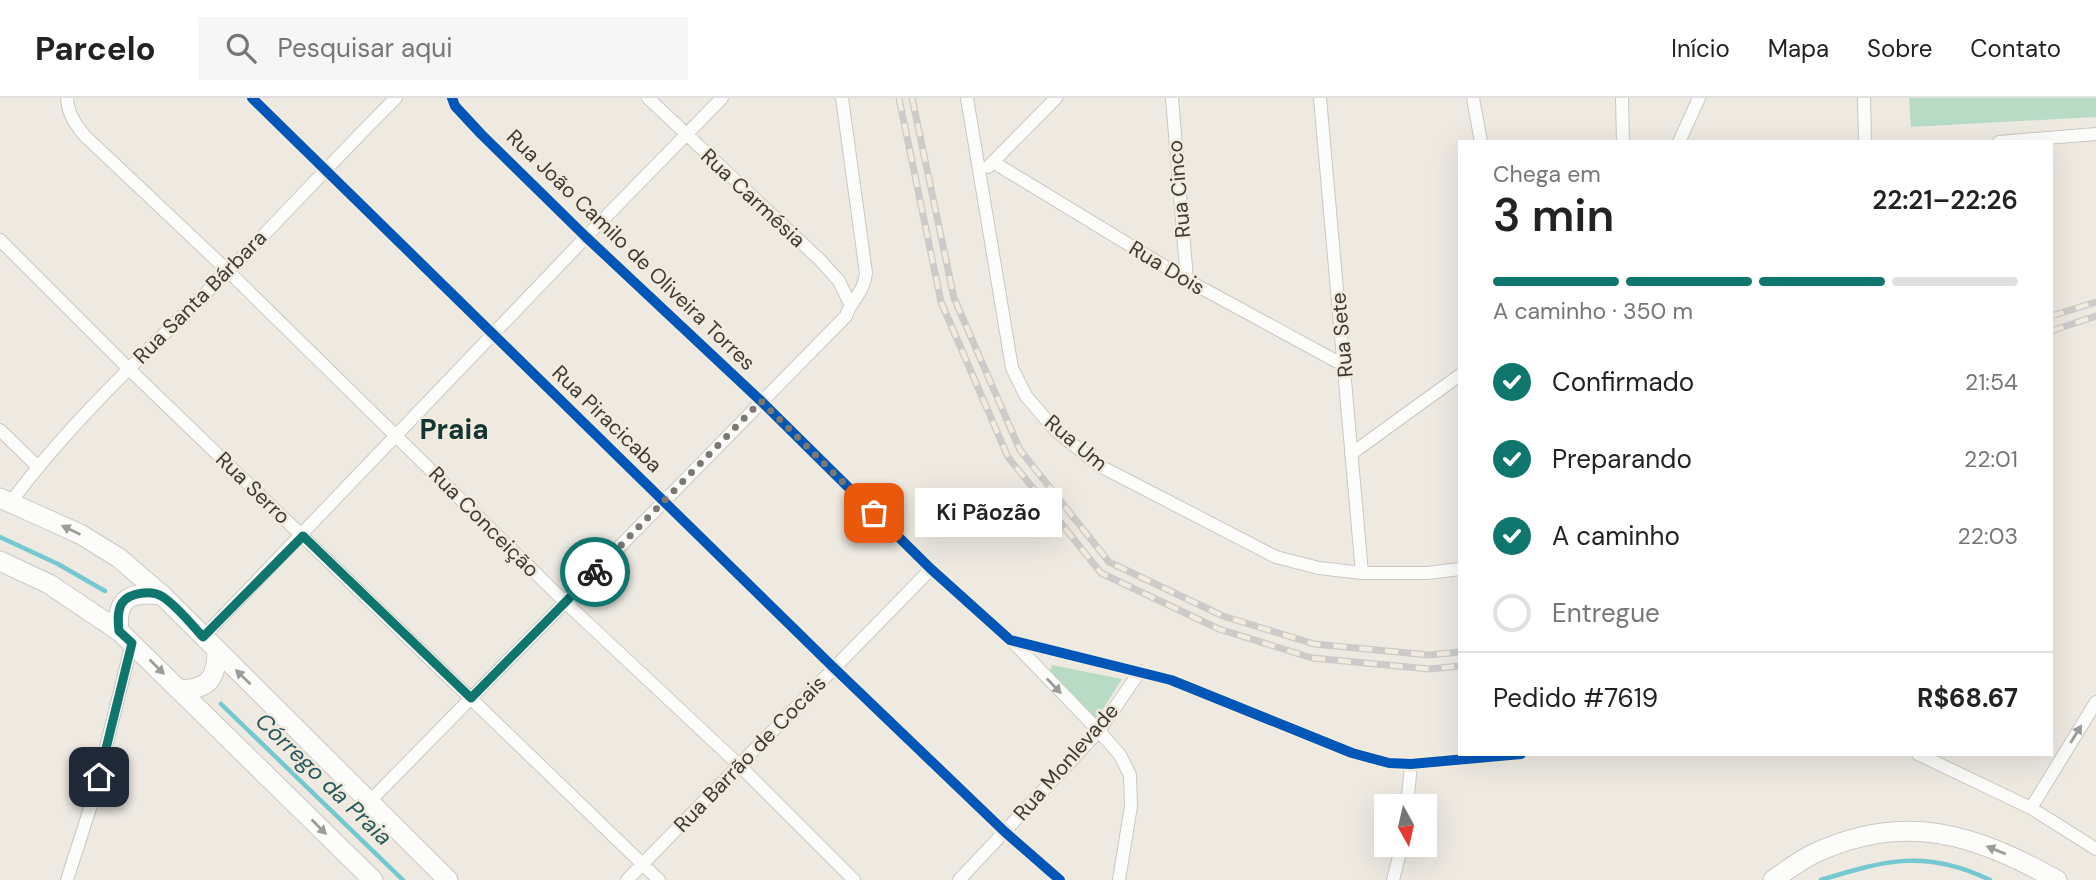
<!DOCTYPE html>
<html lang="pt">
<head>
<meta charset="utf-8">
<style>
  :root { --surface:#fff; --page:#f6f6f6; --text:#222; --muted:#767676; --line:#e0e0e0; --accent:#0f766e }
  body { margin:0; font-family:"DM Sans",sans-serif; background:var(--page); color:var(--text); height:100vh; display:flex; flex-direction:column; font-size:26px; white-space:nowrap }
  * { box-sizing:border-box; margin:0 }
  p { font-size:23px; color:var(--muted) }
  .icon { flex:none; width:38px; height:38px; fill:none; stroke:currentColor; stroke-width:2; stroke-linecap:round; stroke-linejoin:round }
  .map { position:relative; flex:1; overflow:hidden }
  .sheet { position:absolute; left:1458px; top:42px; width:595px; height:616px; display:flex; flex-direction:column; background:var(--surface); border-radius:0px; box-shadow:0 7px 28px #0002 }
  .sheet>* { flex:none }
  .needle { width:46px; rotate:172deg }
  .buttons { position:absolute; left:1374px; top:696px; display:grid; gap:14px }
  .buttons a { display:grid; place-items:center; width:63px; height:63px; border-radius:0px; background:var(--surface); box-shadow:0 7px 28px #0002; font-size:35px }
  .pin { position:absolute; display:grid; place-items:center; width:60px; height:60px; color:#fff; margin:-30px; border-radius:14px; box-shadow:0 4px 10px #0006 }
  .courier { position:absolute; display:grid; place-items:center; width:70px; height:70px; margin:-35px; border:5px solid #0f766e; border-radius:50%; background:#fff; color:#222; box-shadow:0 2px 9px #0007 }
  .bubble { position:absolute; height:49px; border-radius:0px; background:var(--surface); box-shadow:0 7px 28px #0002; font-size:23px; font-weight:600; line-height:49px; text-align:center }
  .headline em { font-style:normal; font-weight:600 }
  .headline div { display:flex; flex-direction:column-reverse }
  .headline { display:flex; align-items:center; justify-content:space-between; height:119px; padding:0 35px }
  h1 { font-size:46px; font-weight:600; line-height:52px }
  .bar { display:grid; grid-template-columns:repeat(4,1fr); gap:10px 7px; align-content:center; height:84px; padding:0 35px }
  .bar i { height:9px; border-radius:5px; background:var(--line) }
  .bar .selected { background:var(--accent) }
  .bar p { grid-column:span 4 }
  .line { display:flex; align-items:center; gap:18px; padding:0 35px; border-top:2px solid var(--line) }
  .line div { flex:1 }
  ol { padding:0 35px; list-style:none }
  li { display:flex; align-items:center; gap:21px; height:77px }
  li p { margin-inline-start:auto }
  li .icon { padding:7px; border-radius:50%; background:var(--accent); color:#fff; stroke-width:4 }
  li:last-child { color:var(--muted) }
  li i { width:38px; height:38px; border:4px solid var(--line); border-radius:50% }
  header { display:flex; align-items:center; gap:42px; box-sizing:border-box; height:98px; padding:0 35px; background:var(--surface); border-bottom:2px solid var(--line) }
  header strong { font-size:33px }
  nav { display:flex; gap:38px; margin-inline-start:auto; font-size:24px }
  .search { width:490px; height:63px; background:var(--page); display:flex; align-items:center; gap:18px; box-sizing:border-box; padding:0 24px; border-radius:0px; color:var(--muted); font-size:26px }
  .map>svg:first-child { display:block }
</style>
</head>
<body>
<header>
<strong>Parcelo</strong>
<div class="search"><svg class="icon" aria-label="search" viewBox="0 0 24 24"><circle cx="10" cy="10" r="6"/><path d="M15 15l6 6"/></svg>Pesquisar aqui</div>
<nav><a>Início</a><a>Mapa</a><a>Sobre</a><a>Contato</a></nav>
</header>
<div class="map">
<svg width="2096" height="782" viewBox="0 0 2096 782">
  <rect width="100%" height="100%" fill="#eeeae2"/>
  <path fill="#b8dbc6" d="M1909,0H2096V19L1911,29Z
    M1052,567L1122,581L1096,622L1050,573Z"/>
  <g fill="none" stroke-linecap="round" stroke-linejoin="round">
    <path stroke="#74c8d1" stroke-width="4.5" d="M0,439L58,466L105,493
      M221,606L403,782
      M1821,782C1885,762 1927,751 1990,782"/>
    <g stroke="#cbc8c2" stroke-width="14">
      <path id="street" d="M67,0C68,16 75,26 85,38L228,173L565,504L739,667L854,782
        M252,0L834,570L1005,734L1060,782
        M452,0L455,8L481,36L586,139L761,303L931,471L1010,542L1171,582L1352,655L1389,665L1411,666L1521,656
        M648,0L820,162L839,183L850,206
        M967,0L1012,270L1026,298L1055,332L1100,368L1276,459L1319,470L1362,475H1427L1460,471
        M1172,0L1187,182
        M1320,0L1362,475
        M1473,0L1481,44
        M1622,0L1623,44
        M1864,0L1865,44
        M1679,44L1699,0
        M1999,44L2096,36
        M993,64L1187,182L1345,268
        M988,69L1056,0
        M0,142L129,271L659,782
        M0,332L37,368
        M1351,356L1460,277
        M11,404C73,320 152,249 226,175C284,118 338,57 396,0
        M203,539L586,139L722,0
        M1011,542L1099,633L1120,657L1130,677L1131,708L1119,782
        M1918,656L2031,710L2096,751
        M370,703L846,218C852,200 864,195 866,175L842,0
        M1407,709L1411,666
        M2031,710L2096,604
        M67,782L93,701L132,545
        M627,782L931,471
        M959,782L1099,633L1140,573
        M1393,782L1402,747"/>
    </g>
    <g stroke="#cbc8c2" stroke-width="21">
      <path id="primary" d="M0,400L80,436L119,460L162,497L448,782
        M0,463L49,486L119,533L373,782
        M119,533C115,499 132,493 162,497
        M180,592C208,591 216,582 217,554
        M1773,782C1786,773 1799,763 1813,756C1905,713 1974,736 2057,782"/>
    </g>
    <use href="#street" stroke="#fcfcfb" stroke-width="12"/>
    <use href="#primary" stroke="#fcfcfb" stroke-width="19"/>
    <g stroke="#cccbc9" stroke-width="7">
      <path id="rail" d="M899,0L941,204L1008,359L1101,475L1219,531L1312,560L1429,571L1460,568
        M912,0L954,200L1020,352L1109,464L1223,518L1314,546L1429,557L1460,554
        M2051,218L2096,204
        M2051,233L2096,218"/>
    </g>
    <use href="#rail" stroke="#f2ebde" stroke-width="4.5" stroke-dasharray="13" stroke-linecap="butt"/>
    <g stroke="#f2ebde" stroke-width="15">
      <path id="cycleway" d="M252,0L834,570L1005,734L1060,782
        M452,0L455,8L481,36L586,139L761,303L931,471L1010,542L1171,582L1352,655L1389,665L1411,666L1521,656"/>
    </g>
    <use href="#cycleway" stroke="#0057b8" stroke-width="10"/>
  </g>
  <defs><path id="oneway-solid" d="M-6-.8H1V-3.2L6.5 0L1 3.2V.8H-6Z" transform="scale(1.75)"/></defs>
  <g fill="#9c9c98">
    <use href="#oneway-solid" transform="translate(71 432) rotate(-154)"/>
    <use href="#oneway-solid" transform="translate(157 569) rotate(45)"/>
    <use href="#oneway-solid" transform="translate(243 579) rotate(-136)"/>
    <use href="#oneway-solid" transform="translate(1054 588) rotate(46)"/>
    <use href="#oneway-solid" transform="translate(2076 636) rotate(-58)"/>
    <use href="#oneway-solid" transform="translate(319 729) rotate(45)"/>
    <use href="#oneway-solid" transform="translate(1996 752) rotate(-158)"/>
  </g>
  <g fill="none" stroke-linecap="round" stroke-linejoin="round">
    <path stroke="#7b7872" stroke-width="7" stroke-dasharray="0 12.6" d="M595,474L761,303L874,415"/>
    <path stroke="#0f766e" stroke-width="9" d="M99,679L132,545L119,533C118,524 117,513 122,505C130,494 152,492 163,499C178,509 191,526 203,539L303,438L471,600L595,474"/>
  </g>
  <g text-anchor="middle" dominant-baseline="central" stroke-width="5" stroke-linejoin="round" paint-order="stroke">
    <g font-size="21" fill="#3d3b35" stroke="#f2ebde">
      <text transform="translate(1179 91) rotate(-95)">Rua Cinco</text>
      <text transform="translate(753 100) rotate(43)">Rua Carmésia</text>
      <text transform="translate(631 152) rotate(44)">Rua João Camilo de Oliveira Torres</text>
      <text transform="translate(1167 170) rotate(31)">Rua Dois</text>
      <text transform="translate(200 199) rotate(-45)">Rua Santa Bárbara</text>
      <text transform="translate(1342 237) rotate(-95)">Rua Sete</text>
      <text transform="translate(607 321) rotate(44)">Rua Piracicaba</text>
      <text transform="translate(1076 345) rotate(40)">Rua Um</text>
      <text transform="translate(253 390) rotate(44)">Rua Serro</text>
      <text transform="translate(484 424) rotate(45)">Rua Conceição</text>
      <text transform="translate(750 656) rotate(-46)">Rua Barrão de Cocais</text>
      <text transform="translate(1066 664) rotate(-49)">Rua Monlevade</text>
    </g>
    <g font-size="23" font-style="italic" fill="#275961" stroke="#f2ebde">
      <text transform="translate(324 681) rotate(44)">Córrego da Praia</text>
    </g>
    <g font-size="28" font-weight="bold" fill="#143632" stroke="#f2ebde">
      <text x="454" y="331">Praia</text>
    </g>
  </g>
</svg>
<div class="buttons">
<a><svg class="needle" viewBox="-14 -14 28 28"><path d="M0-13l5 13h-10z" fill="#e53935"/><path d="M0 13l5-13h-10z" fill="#767676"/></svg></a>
</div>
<div class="pin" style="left:874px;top:415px;background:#ea580c"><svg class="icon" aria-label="bag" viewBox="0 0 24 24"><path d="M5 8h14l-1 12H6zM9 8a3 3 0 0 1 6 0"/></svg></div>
<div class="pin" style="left:99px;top:679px;background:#1f2937"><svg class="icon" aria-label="home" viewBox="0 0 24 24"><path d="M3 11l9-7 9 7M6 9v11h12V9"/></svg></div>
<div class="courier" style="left:595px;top:474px"><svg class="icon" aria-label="bike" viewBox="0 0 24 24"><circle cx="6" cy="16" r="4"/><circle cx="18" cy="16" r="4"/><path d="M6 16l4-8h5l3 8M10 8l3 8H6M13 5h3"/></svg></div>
<div class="bubble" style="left:915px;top:390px;width:147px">Ki Pãozão</div>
<section class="sheet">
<div class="headline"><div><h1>3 min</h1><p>Chega em</p></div><em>22:21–22:26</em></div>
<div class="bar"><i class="selected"></i><i class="selected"></i><i class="selected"></i><i></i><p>A caminho · 350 m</p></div>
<ol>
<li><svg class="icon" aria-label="check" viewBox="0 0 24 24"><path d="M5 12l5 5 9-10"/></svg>Confirmado<p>21:54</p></li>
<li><svg class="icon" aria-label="check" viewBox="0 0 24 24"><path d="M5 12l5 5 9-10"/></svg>Preparando<p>22:01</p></li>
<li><svg class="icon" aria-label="check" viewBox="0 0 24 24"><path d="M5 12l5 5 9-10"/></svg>A caminho<p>22:03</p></li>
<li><i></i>Entregue</li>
</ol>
<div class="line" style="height:91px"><div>Pedido #7619</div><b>R$68.67</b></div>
</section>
</div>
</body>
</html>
